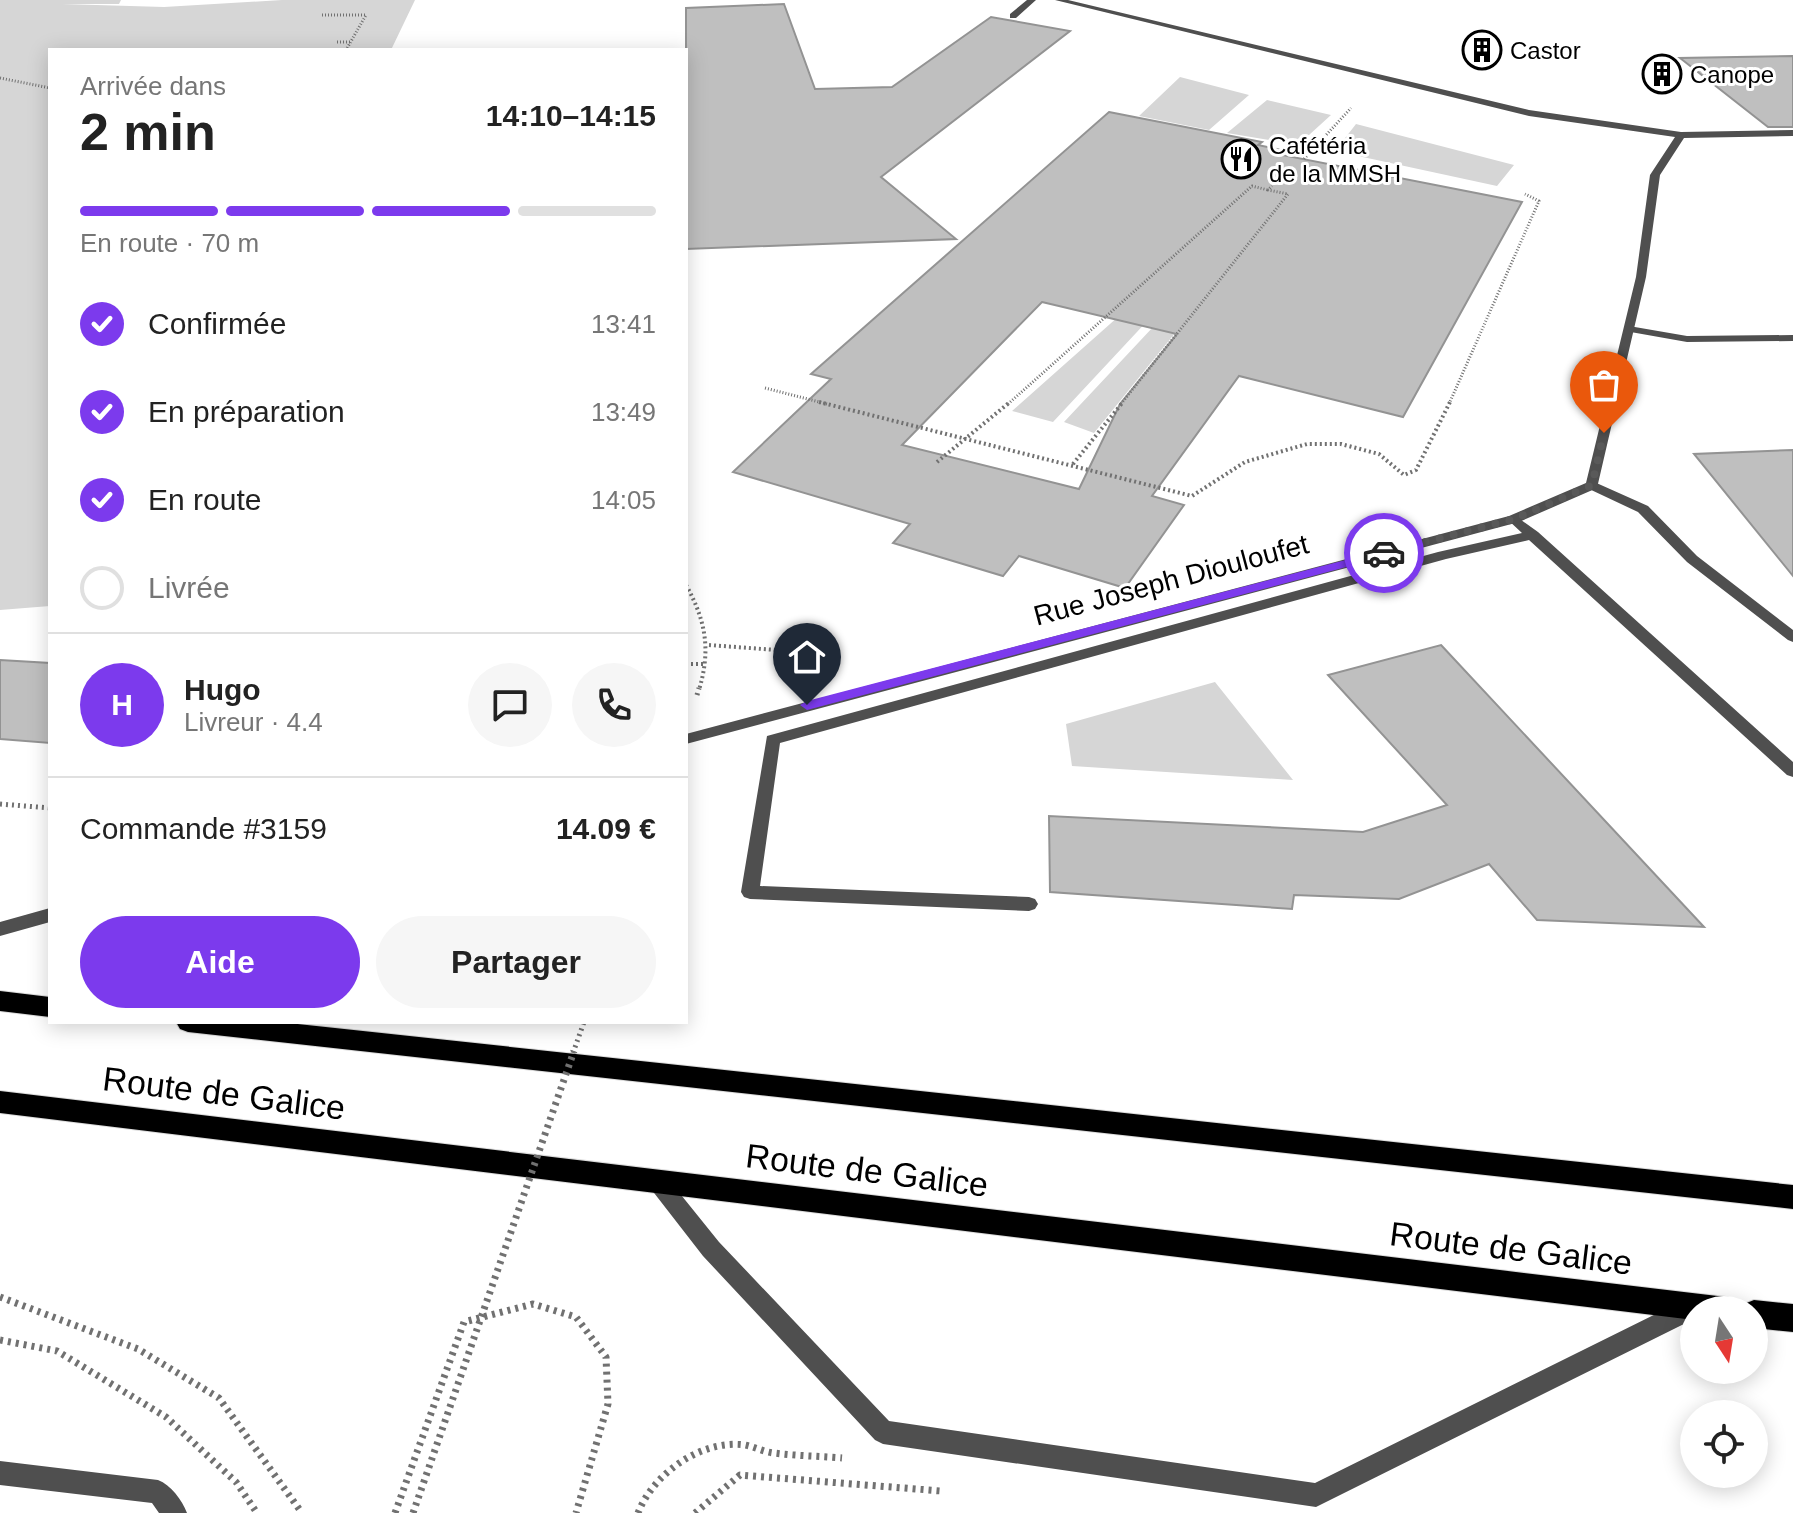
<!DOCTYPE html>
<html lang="fr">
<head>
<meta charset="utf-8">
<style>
  :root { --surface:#fff; --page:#f6f6f6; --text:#222; --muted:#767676; --line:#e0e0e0; --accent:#7c3aed }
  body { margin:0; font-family:Arial,sans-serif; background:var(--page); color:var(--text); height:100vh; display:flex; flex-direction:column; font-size:30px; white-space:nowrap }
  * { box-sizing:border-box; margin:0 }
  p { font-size:26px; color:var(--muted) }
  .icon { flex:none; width:44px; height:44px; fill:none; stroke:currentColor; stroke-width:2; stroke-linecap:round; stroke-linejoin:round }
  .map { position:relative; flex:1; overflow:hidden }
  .side { position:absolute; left:48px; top:48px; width:640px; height:976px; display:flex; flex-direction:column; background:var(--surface); border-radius:0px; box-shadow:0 4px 20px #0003 }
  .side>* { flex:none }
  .needle { width:52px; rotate:168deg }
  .buttons { position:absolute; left:1680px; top:1296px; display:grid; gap:16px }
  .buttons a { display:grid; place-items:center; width:88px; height:88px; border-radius:50%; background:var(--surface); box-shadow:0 4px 20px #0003; font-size:40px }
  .pin { position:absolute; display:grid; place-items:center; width:68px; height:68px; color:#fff; margin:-82px -34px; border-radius:50% 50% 50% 0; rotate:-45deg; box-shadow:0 0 8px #0007 }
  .pin .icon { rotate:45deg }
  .courier { position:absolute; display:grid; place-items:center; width:80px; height:80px; margin:-40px; border:6px solid #7c3aed; border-radius:50%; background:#fff; color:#222; box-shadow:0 2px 10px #0007 }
  .overview em { font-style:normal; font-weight:700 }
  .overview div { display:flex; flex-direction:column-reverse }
  .overview { display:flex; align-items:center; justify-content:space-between; height:136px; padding:0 32px }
  h1 { font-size:52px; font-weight:700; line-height:60px }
  .bar { display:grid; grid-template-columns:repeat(4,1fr); gap:12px 8px; align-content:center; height:96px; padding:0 32px }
  .bar i { height:10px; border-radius:6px; background:var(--line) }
  .bar .selected { background:var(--accent) }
  .bar p { grid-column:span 4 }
  .line { display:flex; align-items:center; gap:20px; padding:0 32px; border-top:2px solid var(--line) }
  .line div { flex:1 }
  .round { display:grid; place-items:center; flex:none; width:84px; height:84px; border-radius:42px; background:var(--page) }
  ol { padding:0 32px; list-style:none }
  li { display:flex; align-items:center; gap:24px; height:88px }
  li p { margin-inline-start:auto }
  li .icon { padding:8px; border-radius:50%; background:var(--accent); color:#fff; stroke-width:4 }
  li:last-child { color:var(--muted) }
  li i { width:44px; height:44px; border:4px solid var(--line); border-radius:50% }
  .cta { display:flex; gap:16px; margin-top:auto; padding:16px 32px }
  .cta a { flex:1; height:92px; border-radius:48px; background:var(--accent); color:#fff; font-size:32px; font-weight:700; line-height:92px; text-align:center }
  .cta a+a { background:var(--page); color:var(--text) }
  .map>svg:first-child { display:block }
</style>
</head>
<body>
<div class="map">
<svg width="1793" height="1513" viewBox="0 0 1793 1513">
  <rect width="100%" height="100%" fill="#fff"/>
  <path fill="#d6d6d6" d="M0,0H121L119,4H62L164,7L282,0H415L391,50H50V606L0,610Z
    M1180,77L1249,95L1209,130L1139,116Z
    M1267,100L1331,115L1298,145L1227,133Z
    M1356,124L1514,165L1497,186L1335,151Z
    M1253,197L1261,199L1053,422L1012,411Z
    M1273,199L1282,201L1094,433L1064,422Z
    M1215,682L1293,780L1072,766L1066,724Z"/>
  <path fill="#bfbfbf" stroke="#939393" stroke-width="2" fill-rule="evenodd" d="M784,4L815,89L892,87L991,17L1070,31L881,177L956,239L686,249V8Z
    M1793,56V127H1768L1680,58Z
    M1109,112L1262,142L1258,145L1286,151L1282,155L1522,202L1403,417L1239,376L1152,496L1184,505L1125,588L1019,556L1003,576L893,543L910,524L733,472L831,379L811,374ZM1042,302L1177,334L1120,404L1079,489L902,445Z
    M1793,450V576L1694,454Z
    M1441,645L1704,927L1537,920L1489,864L1399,899L1294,895L1292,909L1050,892L1049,816L1363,832L1447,805L1328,675Z
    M0,660L50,663V743L0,739Z"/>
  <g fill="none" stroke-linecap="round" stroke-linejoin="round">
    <g stroke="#dbdbdb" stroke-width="2">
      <path id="primary" d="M0,991L50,997V1017L0,1011Z
        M176,1022H279L1793,1185V1209L188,1032L180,1029Z
        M0,1091L1726,1297L1736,1300L1740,1310H1694V1320L0,1113Z
        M1754,1300L1793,1304V1332L1754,1328V1310H1742L1744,1304Z"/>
    </g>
    <path stroke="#717171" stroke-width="3" stroke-dasharray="1 2" stroke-linecap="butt" d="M322,15H366L346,50
      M337,42H350
      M0,78L50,88
      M1304,159L1351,108
      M765,388L827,404
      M1008,404L1252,186L1268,190
      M1121,404L1288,194L1268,190L1272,186
      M1449,404L1539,201L1525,194"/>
    <path stroke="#717171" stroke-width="4" stroke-dasharray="2 3" stroke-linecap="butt" d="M819,402L1192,496L1245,462L1307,444H1341L1379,454L1404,475L1416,470L1450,402
      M937,462L1010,402
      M1073,464L1123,402
      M686,585C706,621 711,650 699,690
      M709,645L776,650L812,665
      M686,664H705"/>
    <path stroke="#717171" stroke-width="5" stroke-dasharray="2 4" stroke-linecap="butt" d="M697,695L699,688
      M0,804L50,808"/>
    <path stroke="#717171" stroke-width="7" stroke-dasharray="3 5" stroke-linecap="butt" d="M0,1297L138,1349L219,1398L302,1513
      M0,1340L57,1351L166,1417L236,1482L257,1513
      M395,1513L464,1322L533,1304L576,1317L606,1357L608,1404L576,1513
      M638,1513C653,1474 701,1439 745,1445C755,1447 764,1452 774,1453C797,1456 819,1456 842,1458
      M695,1513L740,1475L941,1491"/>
    <path fill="#4f4f4f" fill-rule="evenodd" d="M1027,0H1036L1016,18H1010V14Z
      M1629,326L1687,336L1793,335V341L1687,342L1625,331V327Z
      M1592,481L1648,506L1697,556L1793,630V642L1788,640L1687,562L1638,512L1587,488V482Z
      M1514,515L1538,532L1793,762V777L1787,775L1529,540L1446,559L780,743L760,886L1029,897L1035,899L1038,904L1035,909L1029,911L750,899L744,897L741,892L767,736L1438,552L1522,533L1507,519Z
      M658,1173L665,1175L719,1242L889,1421L1315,1483L1684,1300L1692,1297L1700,1300L1703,1308L1694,1310V1319L1316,1507L883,1444L875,1440L703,1256L651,1189L648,1182L651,1175Z"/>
    <path fill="#4f4f4f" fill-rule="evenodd" d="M1055,0H1068L1529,110L1681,132L1793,130V136L1684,138L1660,175L1646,277L1597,488L1519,522L686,744V734L1509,516L1586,483L1636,277L1650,175L1675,137L1529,116Z
      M50,908V922L0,936V922Z
      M0,1461L158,1480C171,1485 182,1500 187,1513H159L152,1503L0,1485Z"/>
    <use href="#primary" fill="#000" fill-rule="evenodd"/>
    <path stroke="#717171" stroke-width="5" stroke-dasharray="2 4" stroke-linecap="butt" d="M573,1053L584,1022"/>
    <path stroke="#717171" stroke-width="7" stroke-dasharray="3 5" stroke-linecap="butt" d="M413,1513L574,1051"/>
  </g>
  <path fill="#7c3aed" d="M1384,550L1390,553L1388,556L807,710L800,705L807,701Z"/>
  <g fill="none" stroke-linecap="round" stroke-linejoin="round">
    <path stroke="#595959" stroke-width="8" stroke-dasharray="0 14.4" d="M1384,553L1514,519L1592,485L1604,433"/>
  </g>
  <defs>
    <g id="building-ring" transform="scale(2)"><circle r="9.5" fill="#fff" stroke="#000" stroke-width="1.5"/><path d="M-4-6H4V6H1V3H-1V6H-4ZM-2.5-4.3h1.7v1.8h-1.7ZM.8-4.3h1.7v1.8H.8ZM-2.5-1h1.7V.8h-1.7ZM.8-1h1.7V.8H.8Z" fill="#000"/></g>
    <g id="restaurant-ring" transform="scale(2)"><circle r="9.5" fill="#fff" stroke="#000" stroke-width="1.5"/><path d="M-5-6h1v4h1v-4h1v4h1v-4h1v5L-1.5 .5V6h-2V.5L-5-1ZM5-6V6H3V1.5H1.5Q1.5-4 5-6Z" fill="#000"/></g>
  </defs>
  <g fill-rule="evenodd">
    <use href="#building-ring" x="1482" y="50"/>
    <use href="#building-ring" x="1662" y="74"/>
    <use href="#restaurant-ring" x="1241" y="159"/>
  </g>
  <g text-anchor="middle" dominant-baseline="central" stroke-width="6" stroke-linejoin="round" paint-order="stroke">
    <g font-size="24" fill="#000" stroke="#fff" text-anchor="start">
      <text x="1510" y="50">Castor</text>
      <text x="1690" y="74">Canope</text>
      <text x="1269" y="145">Cafétéria<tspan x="1269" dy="28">de la MMSH</tspan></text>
    </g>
    <g font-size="28" fill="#000" stroke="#fff">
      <text transform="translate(1171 580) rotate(-15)">Rue Joseph Diouloufet</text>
    </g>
    <g font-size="34" fill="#000" stroke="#fff">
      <text transform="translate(224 1093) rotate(7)">Route de Galice</text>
      <text transform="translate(867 1170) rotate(7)">Route de Galice</text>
      <text transform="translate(1511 1248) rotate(7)">Route de Galice</text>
    </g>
  </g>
</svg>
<div class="buttons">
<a><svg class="needle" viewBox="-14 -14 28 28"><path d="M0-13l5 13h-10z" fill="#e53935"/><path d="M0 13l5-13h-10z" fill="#767676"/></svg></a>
<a><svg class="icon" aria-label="locate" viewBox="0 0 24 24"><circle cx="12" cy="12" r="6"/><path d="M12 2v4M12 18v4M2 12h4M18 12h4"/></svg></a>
</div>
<div class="pin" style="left:1604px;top:433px;background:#ea580c"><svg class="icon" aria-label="bag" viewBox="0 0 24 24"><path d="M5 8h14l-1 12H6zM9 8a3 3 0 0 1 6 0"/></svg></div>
<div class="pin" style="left:807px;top:705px;background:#1f2937"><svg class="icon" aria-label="home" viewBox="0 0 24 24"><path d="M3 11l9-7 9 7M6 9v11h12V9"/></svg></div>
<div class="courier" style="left:1384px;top:553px"><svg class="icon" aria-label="car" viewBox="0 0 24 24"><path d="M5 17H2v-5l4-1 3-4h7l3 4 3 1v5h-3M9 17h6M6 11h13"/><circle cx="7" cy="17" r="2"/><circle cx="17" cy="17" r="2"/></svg></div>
<section class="side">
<div class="overview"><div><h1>2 min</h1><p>Arrivée dans</p></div><em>14:10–14:15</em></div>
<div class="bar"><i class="selected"></i><i class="selected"></i><i class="selected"></i><i></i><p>En route · 70 m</p></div>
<ol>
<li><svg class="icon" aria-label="check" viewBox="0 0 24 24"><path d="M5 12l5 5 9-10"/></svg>Confirmée<p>13:41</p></li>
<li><svg class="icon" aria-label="check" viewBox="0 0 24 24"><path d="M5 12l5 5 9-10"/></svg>En préparation<p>13:49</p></li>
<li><svg class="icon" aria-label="check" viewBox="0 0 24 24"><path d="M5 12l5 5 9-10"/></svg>En route<p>14:05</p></li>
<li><i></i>Livrée</li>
</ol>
<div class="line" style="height:144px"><b class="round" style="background:var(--accent);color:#fff">H</b><div><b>Hugo</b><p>Livreur · 4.4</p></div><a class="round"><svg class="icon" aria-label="chat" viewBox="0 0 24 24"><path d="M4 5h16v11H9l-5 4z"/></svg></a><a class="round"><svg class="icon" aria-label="phone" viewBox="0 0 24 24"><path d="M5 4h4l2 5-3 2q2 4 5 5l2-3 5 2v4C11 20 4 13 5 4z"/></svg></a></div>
<div class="line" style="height:104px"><div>Commande #3159</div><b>14.09 €</b></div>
<div class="cta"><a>Aide</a><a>Partager</a></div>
</section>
</div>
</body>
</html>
